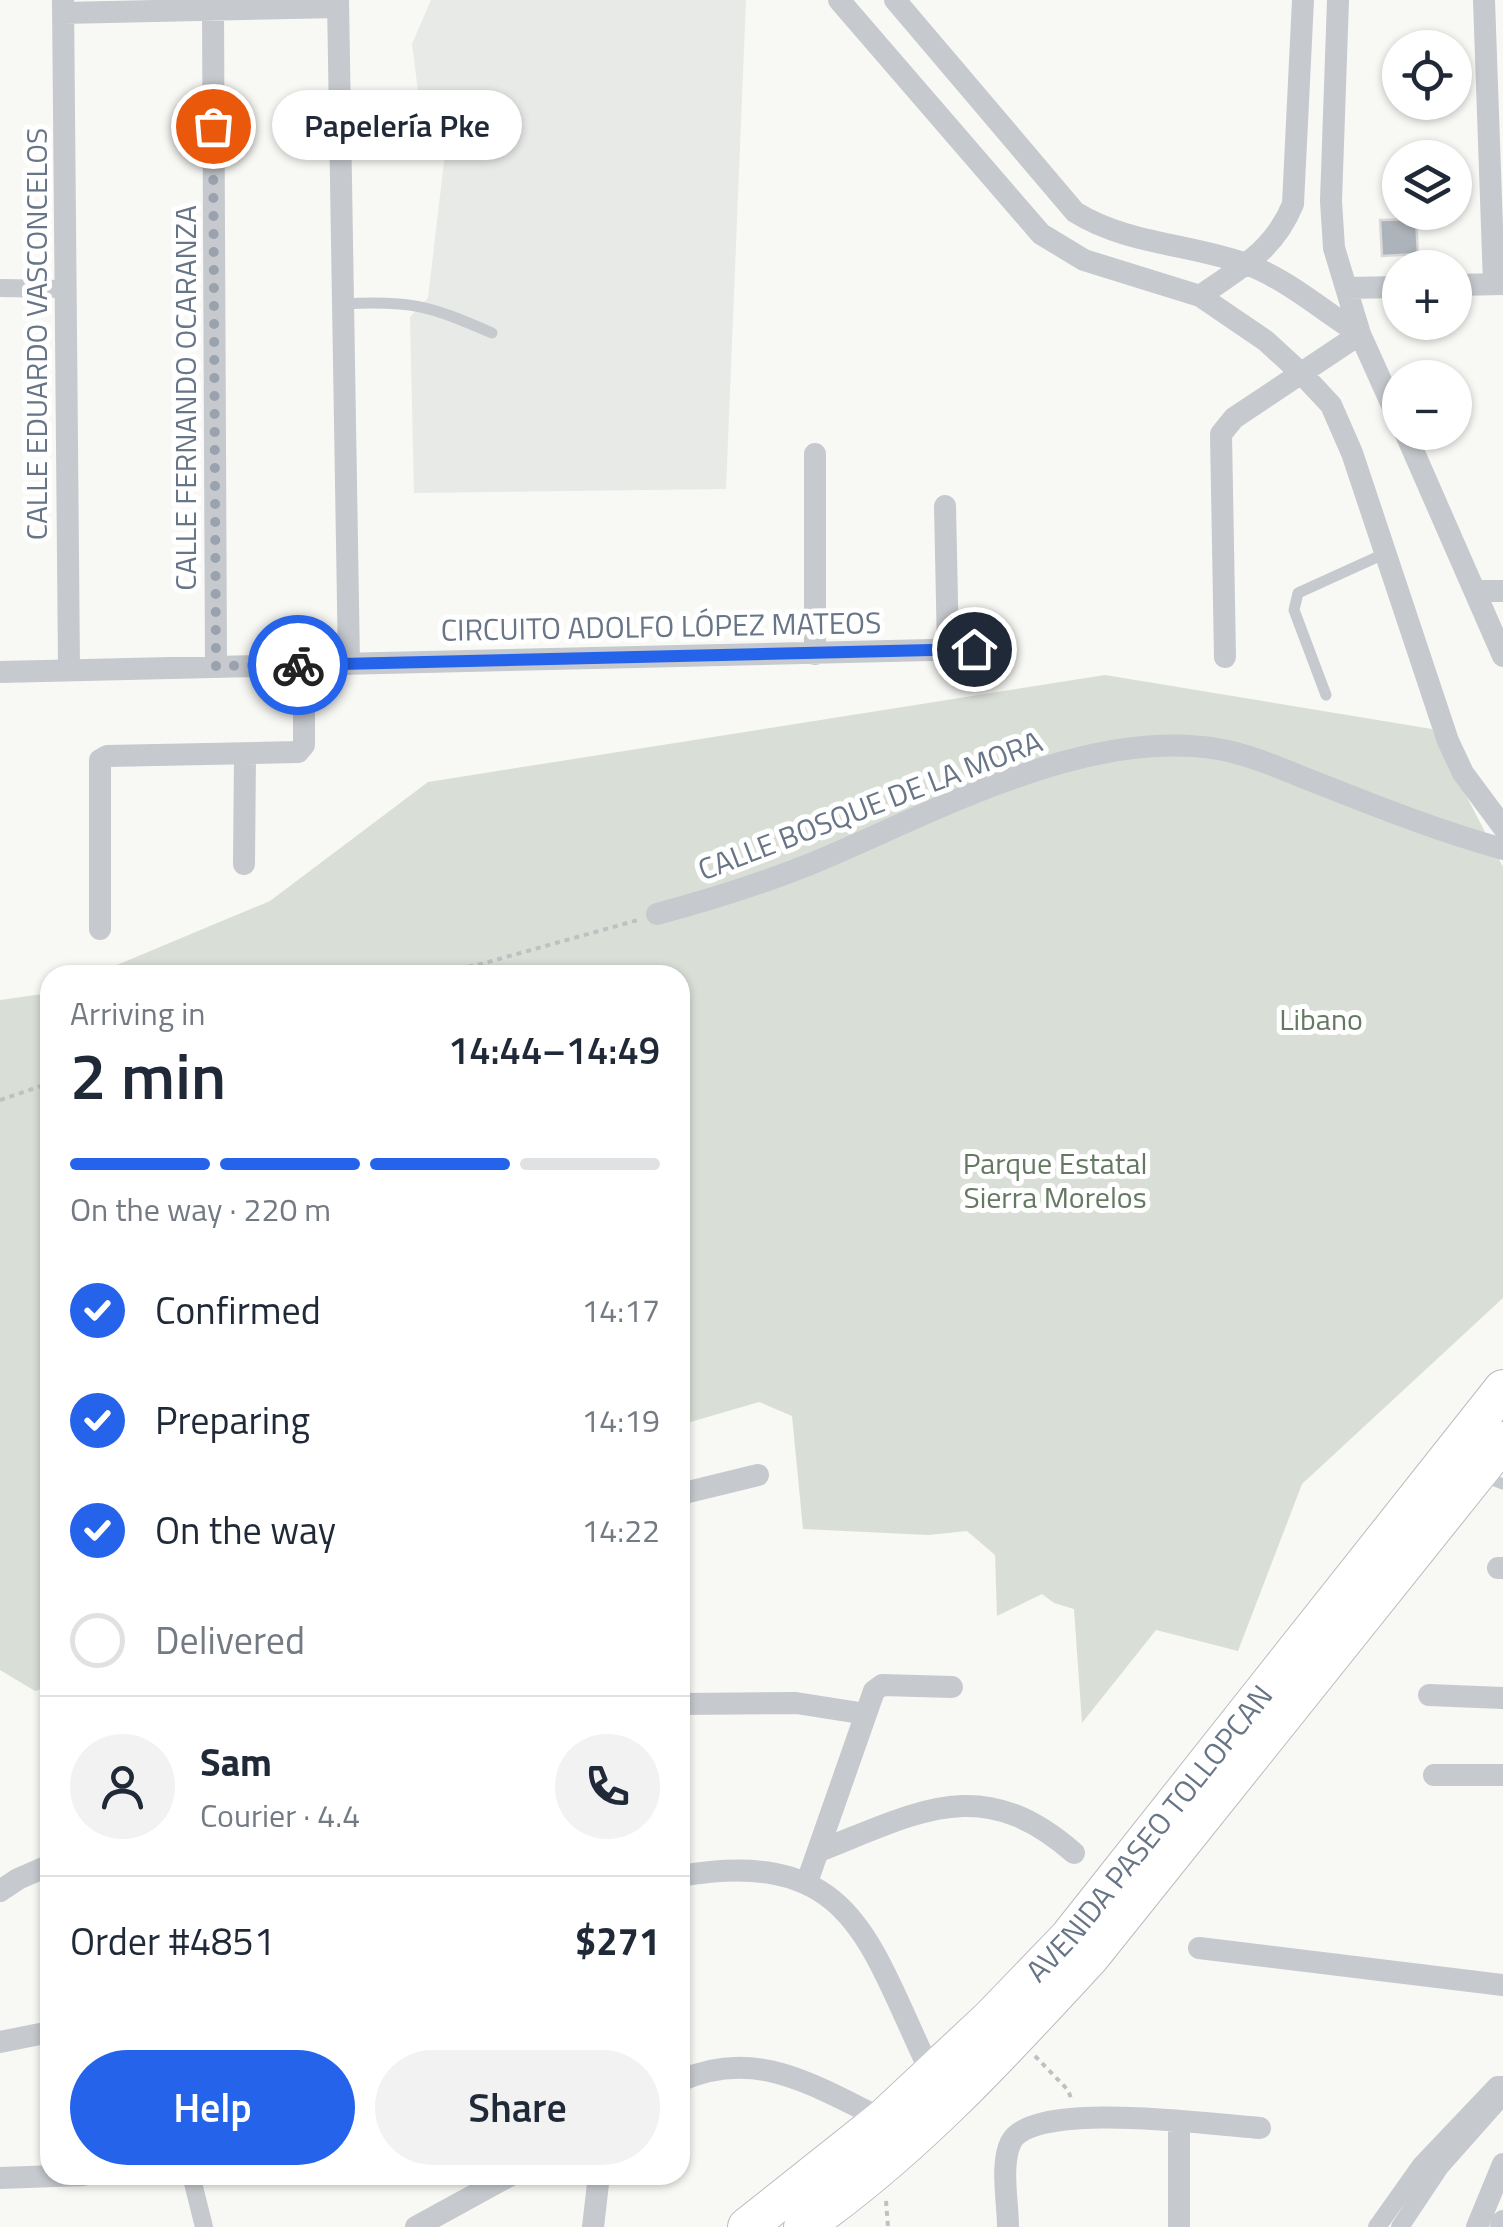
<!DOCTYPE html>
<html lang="en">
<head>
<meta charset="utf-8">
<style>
  :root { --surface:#fff; --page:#f2f2f3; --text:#1f2937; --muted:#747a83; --line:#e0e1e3; --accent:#2563eb }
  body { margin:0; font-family:"Titillium Web",sans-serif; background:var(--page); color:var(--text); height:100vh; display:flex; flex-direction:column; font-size:38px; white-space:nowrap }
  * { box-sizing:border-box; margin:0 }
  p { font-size:32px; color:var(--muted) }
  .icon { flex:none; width:55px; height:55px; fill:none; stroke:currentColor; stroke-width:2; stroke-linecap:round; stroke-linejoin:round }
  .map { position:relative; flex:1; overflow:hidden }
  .side { position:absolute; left:40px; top:965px; width:650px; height:1220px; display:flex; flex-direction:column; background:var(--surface); border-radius:30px; box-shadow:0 2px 8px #0004 }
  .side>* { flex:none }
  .fabs { position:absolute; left:1382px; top:30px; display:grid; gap:20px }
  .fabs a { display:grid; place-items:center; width:90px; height:90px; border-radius:50%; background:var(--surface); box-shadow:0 2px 8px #0004; font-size:50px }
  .pin { position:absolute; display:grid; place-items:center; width:85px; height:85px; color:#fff; margin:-42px; border:5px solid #fff; border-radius:50%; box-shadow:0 2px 10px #0007 }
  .courier { position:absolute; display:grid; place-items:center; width:100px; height:100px; margin:-50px; border:8px solid #2563eb; border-radius:50%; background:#fff; color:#222; box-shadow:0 2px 12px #0007 }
  .bubble { position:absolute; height:70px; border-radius:35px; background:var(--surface); box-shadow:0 2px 8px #0004; font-size:32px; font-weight:600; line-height:70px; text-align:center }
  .summary em { font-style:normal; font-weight:600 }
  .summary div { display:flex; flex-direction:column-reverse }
  .summary { display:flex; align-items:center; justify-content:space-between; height:170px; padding:0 30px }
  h1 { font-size:65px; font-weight:600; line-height:75px }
  .bar { display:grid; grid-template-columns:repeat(4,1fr); gap:15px 10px; align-content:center; height:120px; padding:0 30px }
  .bar i { height:12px; border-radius:8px; background:var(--line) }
  .bar .active { background:var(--accent) }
  .bar p { grid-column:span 4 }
  .line { display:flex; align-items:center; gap:25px; padding:0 30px; border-top:2px solid var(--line) }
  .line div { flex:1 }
  .round { display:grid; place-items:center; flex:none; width:105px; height:105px; border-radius:52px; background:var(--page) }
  ol { padding:0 30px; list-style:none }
  li { display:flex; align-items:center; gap:30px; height:110px }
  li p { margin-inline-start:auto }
  li .icon { padding:10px; border-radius:50%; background:var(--accent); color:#fff; stroke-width:4 }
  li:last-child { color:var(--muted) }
  li i { width:55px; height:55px; border:5px solid var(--line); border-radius:50% }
  .cta { display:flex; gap:20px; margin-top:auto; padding:20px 30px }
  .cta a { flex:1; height:115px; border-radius:60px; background:var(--accent); color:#fff; font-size:40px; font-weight:600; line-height:115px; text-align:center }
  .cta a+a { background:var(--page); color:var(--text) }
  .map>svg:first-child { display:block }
</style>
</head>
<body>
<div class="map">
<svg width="1503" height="2227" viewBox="0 0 1503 2227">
  <rect width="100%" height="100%" fill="#f8f8f5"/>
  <path fill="#e8eae8" d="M431,0H746L726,489L414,493L410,317L428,298L447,136L423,130L412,44Z"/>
  <path fill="#d9dfd6" d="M1105,675L1432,729L1503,867V1298L1302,1484L1238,1651L1156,1630L1082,1723L1074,1609L1054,1603L1042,1594L997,1616L995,1555L967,1531L928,1535L803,1529L792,1416L759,1402L680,1425V975H93L270,901L428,782Z
    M50,993V1686L35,1691L0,1670V1000Z"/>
  <path fill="#acb3ba" stroke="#d9dad8" stroke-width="2.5" d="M1416,219L1418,254L1382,256L1380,220Z"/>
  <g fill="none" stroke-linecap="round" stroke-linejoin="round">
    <g stroke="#b9bbbf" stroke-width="40">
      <g id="trunk">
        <path id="s1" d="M747,2227L883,2119L991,2018L1069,1937L1503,1389"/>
        <path d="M803,2227C912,2151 1001,2054 1091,1956L1503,1441"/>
      </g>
    </g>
    <path stroke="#bec0c2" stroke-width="4" stroke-dasharray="5 5" stroke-linecap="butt" d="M429,975L481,964L638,920
      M0,1100L50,1083
      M1035,2056L1068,2090L1071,2098
      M886,2201L888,2227"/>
    <path stroke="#c6c9cd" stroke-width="11" d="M343,304C411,300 430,306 492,333
      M1326,695L1294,610L1298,593L1386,553
      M1482,1476L1503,1484"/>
    <path stroke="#c6c9cd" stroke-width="18" d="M0,288L66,289
      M191,2175L204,2227
      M1377,2227L1421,2165L1497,2085H1503
      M1400,2227L1440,2167L1503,2096"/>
    <path stroke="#c6c9cd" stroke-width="22" d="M63,0L69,668
      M338,0L349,664
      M839,0L1041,234L1084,260L1200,296L1266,341L1303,375L1331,405L1352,453L1448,741L1463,773L1503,827
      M895,0L1075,212C1126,244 1190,244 1246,264C1287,279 1323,311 1360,334
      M1338,0L1331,201L1334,248L1360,334L1400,423
      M1484,0L1494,284
      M213,10L216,666
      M63,13L338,7
      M1455,285L1503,284
      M1347,288L1400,287
      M1200,296C1240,268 1274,251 1293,204L1303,0
      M1405,432L1503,656
      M815,454V654
      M945,506L948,649
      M1477,591H1503
      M1225,657L1221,434L1234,418L1360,334
      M0,672L974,649
      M244,864L245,754
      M657,914C709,900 758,885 808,865C930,815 1082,727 1218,749C1254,755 1290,773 1325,786C1383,809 1442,832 1503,849
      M100,929V760L107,756L298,752L304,745V665
      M680,1494L758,1475
      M1498,1568H1503
      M1429,1695L1503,1698
      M680,1704L796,1703L866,1714
      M1434,1775H1503
      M819,1851C919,1812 982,1772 1074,1853
      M680,1876C855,1846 868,1943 932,2075
      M807,1882L874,1691L882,1685L952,1687
      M0,1891L18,1879L50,1865
      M1199,1948L1503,1985
      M0,2042L50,2032
      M680,2081C756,2046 815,2087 883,2119
      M0,2178L83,2175
      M416,2227L511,2175
      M593,2227L599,2175
      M1008,2227C1008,2202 1000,2164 1011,2142C1033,2099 1214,2125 1260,2128
      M1179,2227V2123
      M1477,2227L1503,2164
      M1501,2227L1503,2221"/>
    <use href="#trunk" stroke="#fff" stroke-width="38"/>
  </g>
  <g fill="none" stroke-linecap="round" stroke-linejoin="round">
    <path stroke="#9aa3ad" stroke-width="10" stroke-dasharray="0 18" d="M213,126L216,666L298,665"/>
    <path stroke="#2563eb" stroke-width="12" d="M298,665L974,649"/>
  </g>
  <g text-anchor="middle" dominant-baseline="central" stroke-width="10" stroke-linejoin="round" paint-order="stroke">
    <g font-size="30" fill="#687586" stroke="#fff">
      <text transform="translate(36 334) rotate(-90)">CALLE EDUARDO VASCONCELOS</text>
      <text transform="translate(185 398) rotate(-90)">CALLE FERNANDO OCARANZA</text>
      <text transform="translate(661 626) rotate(-1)">CIRCUITO ADOLFO LÓPEZ MATEOS</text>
      <text transform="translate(870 805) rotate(-21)">CALLE BOSQUE DE LA MORA</text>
      <text stroke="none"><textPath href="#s1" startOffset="565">AVENIDA PASEO TOLLOPCAN</textPath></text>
    </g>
    <g font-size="30" fill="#657862" stroke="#fff">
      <text x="1321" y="1019">Libano</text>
      <text x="1055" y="1163">Parque Estatal<tspan x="1055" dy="34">Sierra Morelos</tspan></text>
    </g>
  </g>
</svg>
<div class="fabs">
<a><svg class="icon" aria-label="locate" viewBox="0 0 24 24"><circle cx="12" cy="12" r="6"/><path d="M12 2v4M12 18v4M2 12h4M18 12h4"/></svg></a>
<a><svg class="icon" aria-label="layers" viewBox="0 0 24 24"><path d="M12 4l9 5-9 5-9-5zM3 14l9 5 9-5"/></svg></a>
<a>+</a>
<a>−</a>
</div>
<div class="pin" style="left:213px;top:126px;background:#ea580c"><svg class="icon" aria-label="bag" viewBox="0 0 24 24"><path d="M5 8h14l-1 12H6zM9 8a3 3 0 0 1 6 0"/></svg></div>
<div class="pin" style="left:974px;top:649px;background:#1f2937"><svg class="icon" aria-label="home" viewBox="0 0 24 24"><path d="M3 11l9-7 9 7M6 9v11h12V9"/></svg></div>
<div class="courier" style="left:298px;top:665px"><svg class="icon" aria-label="bike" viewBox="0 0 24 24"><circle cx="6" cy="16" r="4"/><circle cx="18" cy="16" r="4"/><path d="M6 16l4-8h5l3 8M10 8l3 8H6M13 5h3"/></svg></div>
<div class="bubble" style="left:272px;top:90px;width:250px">Papelería Pke</div>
<section class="side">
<div class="summary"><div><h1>2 min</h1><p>Arriving in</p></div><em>14:44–14:49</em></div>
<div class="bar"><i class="active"></i><i class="active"></i><i class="active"></i><i></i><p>On the way · 220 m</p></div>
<ol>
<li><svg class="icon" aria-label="check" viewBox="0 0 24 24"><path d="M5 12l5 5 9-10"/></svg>Confirmed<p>14:17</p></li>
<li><svg class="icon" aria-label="check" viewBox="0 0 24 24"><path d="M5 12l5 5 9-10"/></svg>Preparing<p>14:19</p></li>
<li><svg class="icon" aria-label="check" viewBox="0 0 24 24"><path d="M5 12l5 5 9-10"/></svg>On the way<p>14:22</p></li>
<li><i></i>Delivered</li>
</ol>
<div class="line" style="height:180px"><a class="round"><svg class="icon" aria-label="person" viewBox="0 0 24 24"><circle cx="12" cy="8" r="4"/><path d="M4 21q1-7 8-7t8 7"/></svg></a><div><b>Sam</b><p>Courier · 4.4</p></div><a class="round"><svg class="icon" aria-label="phone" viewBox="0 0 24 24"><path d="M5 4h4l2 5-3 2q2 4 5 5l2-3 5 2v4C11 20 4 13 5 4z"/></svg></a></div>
<div class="line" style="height:130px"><div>Order #4851</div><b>$271</b></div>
<div class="cta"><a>Help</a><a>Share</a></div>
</section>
</div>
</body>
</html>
